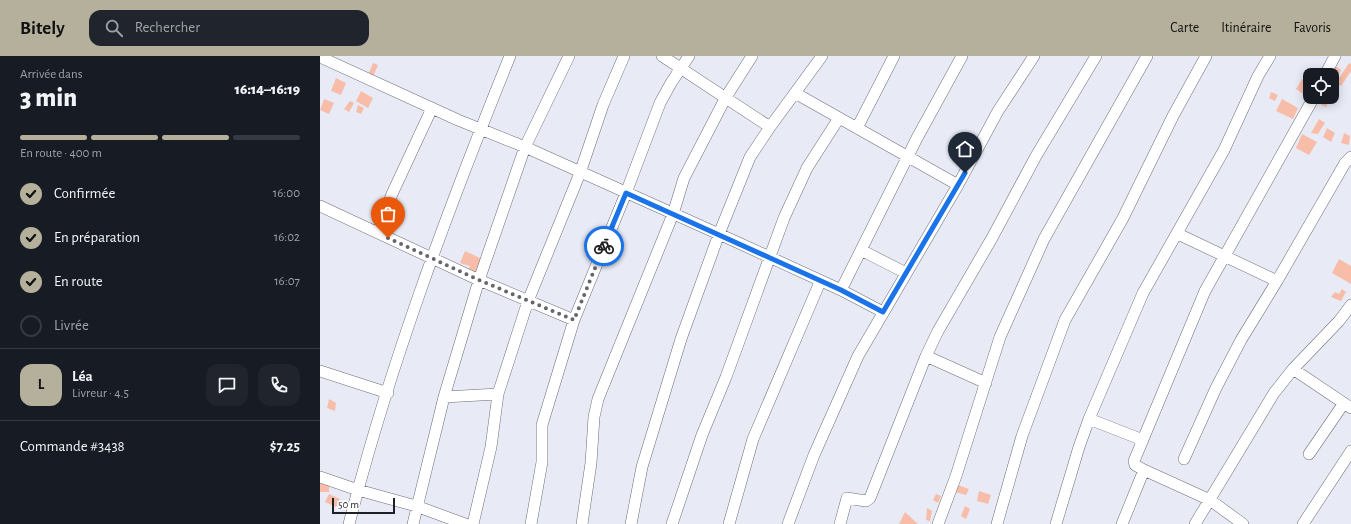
<!DOCTYPE html>
<html lang="fr">
<head>
<meta charset="utf-8">
<style>
  :root { --surface:#171b24; --page:#20242c; --text:#f1f3f6; --muted:#9ea1a6; --line:#363941; --accent:#b5b09b }
  body { margin:0; font-family:"Alegreya Sans",sans-serif; background:var(--page); color:var(--text); height:100vh; display:flex; flex-direction:column; font-size:15px; white-space:nowrap }
  * { box-sizing:border-box; margin:0 }
  p { font-size:13px; color:var(--muted) }
  .icon { flex:none; width:22px; height:22px; fill:none; stroke:currentColor; stroke-width:2; stroke-linecap:round; stroke-linejoin:round }
  .map { position:relative; flex:1; overflow:hidden }
  .drawer { display:flex; flex-direction:column; background:var(--surface); width:320px }
  .drawer>* { flex:none }
  .tools { position:absolute; left:983px; top:12px; display:grid; gap:8px }
  .tools a { display:grid; place-items:center; width:36px; height:36px; border-radius:8px; background:var(--surface); box-shadow:0 2px 10px #0003; font-size:20px }
  .scale { position:absolute; left:12px; bottom:10px; width:63px; box-sizing:border-box; padding-left:4px; border:2px solid #1f2023; border-top:0; font-size:11px; line-height:14px; white-space:nowrap; color:#1f2023; -webkit-text-stroke:3px #fff; paint-order:stroke }
  .pin { position:absolute; display:grid; place-items:center; width:34px; height:34px; color:#fff; margin:-41px -17px; border-radius:50% 50% 50% 0; rotate:-45deg; box-shadow:0 0 4px #0007 }
  .pin .icon { rotate:45deg }
  .courier { position:absolute; display:grid; place-items:center; width:40px; height:40px; margin:-20px; border:3px solid #1a73e8; border-radius:50%; background:#fff; color:#222; box-shadow:0 1px 5px #0007 }
  .overview em { font-style:normal; font-weight:800 }
  .overview div { display:flex; flex-direction:column-reverse }
  .overview { display:flex; align-items:center; justify-content:space-between; height:68px; padding:0 20px }
  h1 { font-size:26px; font-weight:800; line-height:30px }
  .bar { display:grid; grid-template-columns:repeat(4,1fr); gap:6px 4px; align-content:center; height:48px; padding:0 20px }
  .bar i { height:5px; border-radius:3px; background:var(--line) }
  .bar .selected { background:var(--accent) }
  .bar p { grid-column:span 4 }
  .line { display:flex; align-items:center; gap:10px; padding:0 20px; border-top:1px solid var(--line) }
  .line div { flex:1 }
  .round { display:grid; place-items:center; flex:none; width:42px; height:42px; border-radius:12px; background:var(--page) }
  ol { padding:0 20px; list-style:none }
  li { display:flex; align-items:center; gap:12px; height:44px }
  li p { margin-inline-start:auto }
  li .icon { padding:4px; border-radius:50%; background:var(--accent); color:#111; stroke-width:4 }
  li:last-child { color:var(--muted) }
  li i { width:22px; height:22px; border:2px solid var(--line); border-radius:50% }
  header { display:flex; align-items:center; gap:24px; box-sizing:border-box; height:56px; padding:0 20px; background:var(--accent); color:#111 }
  header strong { font-size:19px }
  nav { display:flex; gap:22px; margin-inline-start:auto; font-size:14px }
  .search { width:280px; height:36px; background:var(--page); display:flex; align-items:center; gap:10px; box-sizing:border-box; padding:0 14px; border-radius:12px; color:var(--muted); font-size:15px }
  main { display:flex; flex:1; min-height:0 }
  .map>svg:first-child { display:block }
</style>
</head>
<body>
<header>
<strong>Bitely</strong>
<div class="search"><svg class="icon" aria-label="search" viewBox="0 0 24 24"><circle cx="10" cy="10" r="6"/><path d="M15 15l6 6"/></svg>Rechercher</div>
<nav><a>Carte</a><a>Itinéraire</a><a>Favoris</a></nav>
</header>
<main>
<section class="drawer">
<div class="overview"><div><h1>3 min</h1><p>Arrivée dans</p></div><em>16:14–16:19</em></div>
<div class="bar"><i class="selected"></i><i class="selected"></i><i class="selected"></i><i></i><p>En route · 400 m</p></div>
<ol>
<li><svg class="icon" aria-label="check" viewBox="0 0 24 24"><path d="M5 12l5 5 9-10"/></svg>Confirmée<p>16:00</p></li>
<li><svg class="icon" aria-label="check" viewBox="0 0 24 24"><path d="M5 12l5 5 9-10"/></svg>En préparation<p>16:02</p></li>
<li><svg class="icon" aria-label="check" viewBox="0 0 24 24"><path d="M5 12l5 5 9-10"/></svg>En route<p>16:07</p></li>
<li><i></i>Livrée</li>
</ol>
<div class="line" style="height:72px"><b class="round" style="background:var(--accent);color:#111">L</b><div><b>Léa</b><p>Livreur · 4.5</p></div><a class="round"><svg class="icon" aria-label="chat" viewBox="0 0 24 24"><path d="M4 5h16v11H9l-5 4z"/></svg></a><a class="round"><svg class="icon" aria-label="phone" viewBox="0 0 24 24"><path d="M5 4h4l2 5-3 2q2 4 5 5l2-3 5 2v4C11 20 4 13 5 4z"/></svg></a></div>
<div class="line" style="height:52px"><div>Commande #3438</div><b>$7.25</b></div>
</section>
<div class="map">
<svg width="1031" height="468" viewBox="0 0 1031 468">
  <rect width="100%" height="100%" fill="#e8ebf6"/>
  <path fill="#f8bda9" d="M53,7L58,9L53,21L48,19Z
    M1029,7L1031,8V15L1021,30L1016,27Z
    M1015,10L1021,14L1015,24L1011,19Z
    M16,22L26,27L21,39L11,35Z
    M982,23L990,28L983,38L976,33Z
    M41,35L53,42L48,52L36,45Z
    M951,36L958,39L955,45L949,42Z
    M1004,41H1011L1006,51L1000,48Z
    M4,43L14,47L9,58L0,54Z
    M962,43L978,52L973,63L956,55Z
    M30,45L34,47L29,56L24,53Z
    M38,49L44,52L41,58L36,56Z
    M999,63L1005,67L998,78L991,77Z
    M1007,72L1015,77L1011,86L1003,81Z
    M1024,77L1030,80L1029,89L1021,87Z
    M982,78L997,86L989,99L976,92Z
    M145,195L162,203L158,217L148,214L150,210L140,207Z
    M1019,203L1031,210V228L1012,217Z
    M1022,233L1026,236L1021,245L1011,241L1015,236L1019,238Z
    M9,343L16,347L15,355L7,352Z
    M0,426L9,428V436H0Z
    M638,429L649,433L646,439L635,436Z
    M659,435L671,439L668,448L657,445Z
    M9,438L20,443L16,451L5,446Z
    M616,438L621,440L618,447L613,444Z
    M645,450L650,453L646,463L641,460Z
    M607,452L612,455L610,465L606,464Z
    M585,456L598,468H579Z"/>
  <g fill="none" stroke-linecap="round" stroke-linejoin="round">
    <g stroke="#6b6e76" stroke-width="12">
      <path id="minor" d="M342,0L450,71
        M0,1L138,64L205,91L421,188L521,234L563,256
        M1005,19L1015,0
        M475,37L638,129
        M537,72L574,0
        M0,150L159,224L254,264
        M58,177L72,138L112,52
        M858,178L957,225
        M541,194L586,217
        M521,234L597,82L642,0
        M606,300L666,327
        M973,313L1031,352
        M0,315L68,337
        M124,341L178,338
        M769,363L823,384
        M989,398L1024,347
        M864,403L896,332L921,284L957,225L1025,107L1031,101
        M0,421L38,434L96,450L145,468
        M29,468C70,308 128,153 190,0
        M93,468L124,341L159,224L205,91L249,0
        M153,468L171,391L178,338L208,245L260,117L283,49L304,0
        M211,468L222,406V369L254,264L306,137L340,47L351,27L369,0
        M262,468L271,407L274,361L278,343L353,158L364,122L406,41L432,0
        M311,468L322,411L361,283L399,178L430,101L450,71L502,0
        M352,468L382,379L406,321L464,162L487,112L519,62
        M409,468L433,383L500,226
        M468,468L494,399L538,300L638,129L678,55L714,0
        M520,468L527,442L546,445L550,442L606,300L618,275L672,182L716,100L776,0
        M618,468L636,420L680,281L724,183L827,0
        M677,468L702,380L745,264L803,162L853,60L886,0
        M736,468L759,391L769,363L823,237L904,94L938,20L950,0
        M802,468L824,414
        M875,468L954,337L973,313L1019,265L1031,249
        M923,468L890,444L824,414L815,409L814,405L885,235L994,41
        M983,468L1031,395"/>
    </g>
    <use href="#minor" stroke="#fff" stroke-width="11"/>
  </g>
  <g fill="none" stroke-linecap="round" stroke-linejoin="round">
    <path stroke="#65676d" stroke-width="4" stroke-dasharray="0 7.2" d="M68,182L159,224L254,264L284,190"/>
    <path stroke="#1a73e8" stroke-width="5" d="M284,190L306,137L521,234L563,256L645,117"/>
  </g>
</svg>
<div class="tools">
<a><svg class="icon" aria-label="locate" viewBox="0 0 24 24"><circle cx="12" cy="12" r="6"/><path d="M12 2v4M12 18v4M2 12h4M18 12h4"/></svg></a>
</div>
<div class="scale">50 m</div>
<div class="pin" style="left:68px;top:182px;background:#ea580c"><svg class="icon" aria-label="bag" viewBox="0 0 24 24"><path d="M5 8h14l-1 12H6zM9 8a3 3 0 0 1 6 0"/></svg></div>
<div class="pin" style="left:645px;top:117px;background:#1f2937"><svg class="icon" aria-label="home" viewBox="0 0 24 24"><path d="M3 11l9-7 9 7M6 9v11h12V9"/></svg></div>
<div class="courier" style="left:284px;top:190px"><svg class="icon" aria-label="bike" viewBox="0 0 24 24"><circle cx="6" cy="16" r="4"/><circle cx="18" cy="16" r="4"/><path d="M6 16l4-8h5l3 8M10 8l3 8H6M13 5h3"/></svg></div>
</div>
</main>
</body>
</html>
